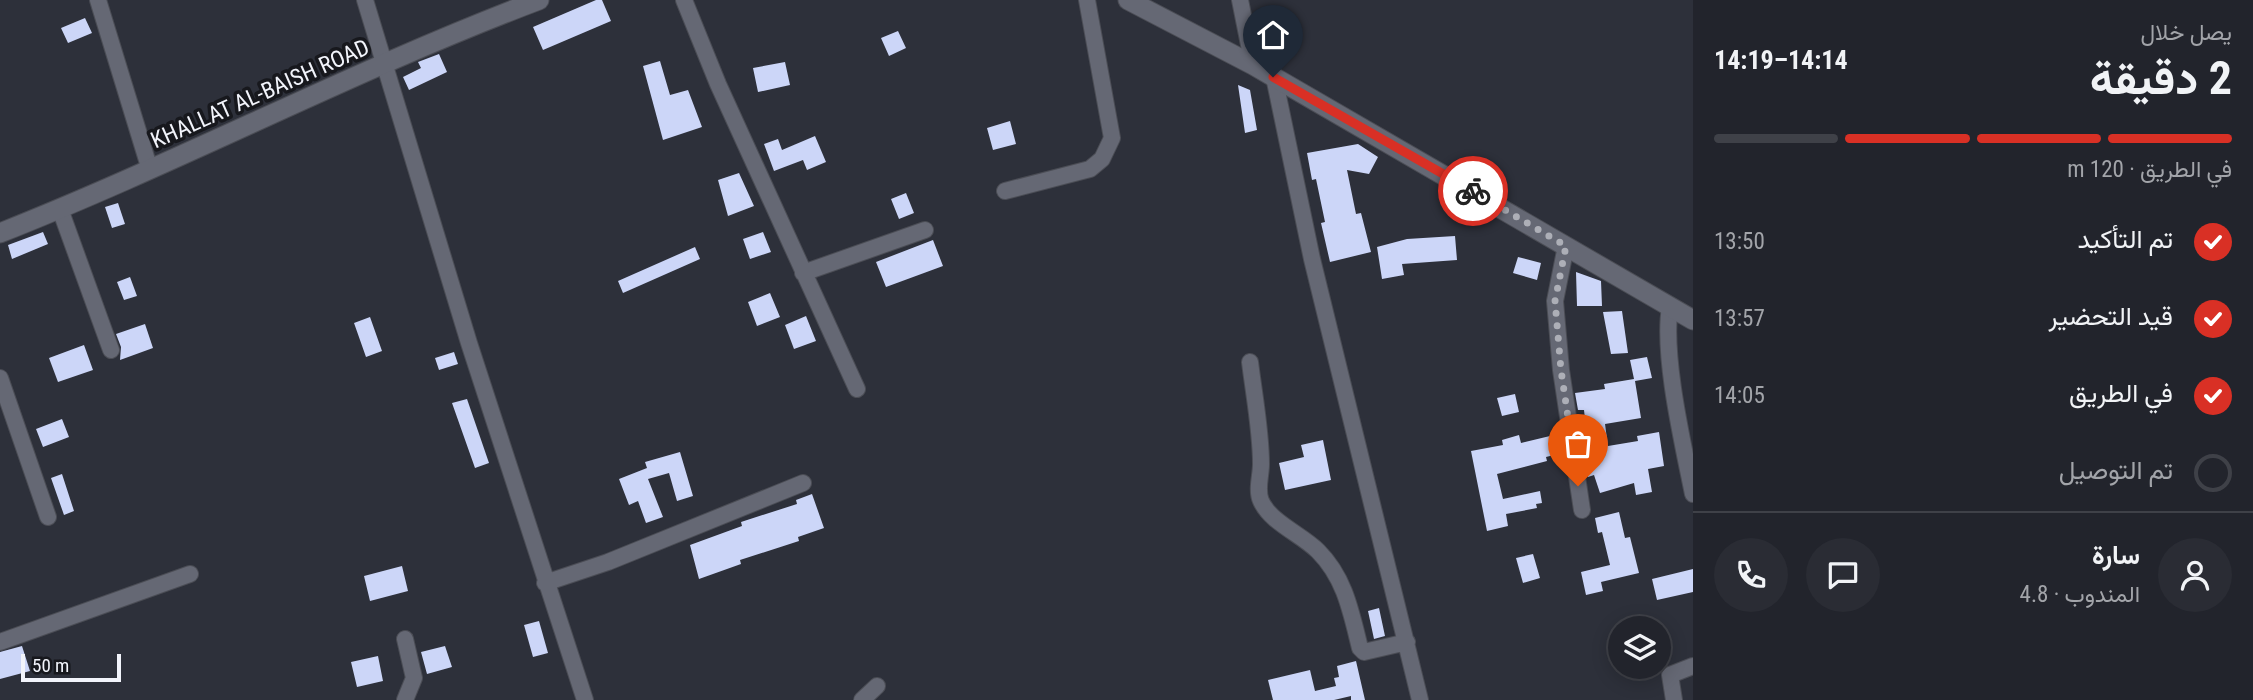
<!DOCTYPE html>
<html lang="ar">
<head>
<meta charset="utf-8">
<style>
  :root { --surface:#22242c; --page:#2a2c34; --text:#f1f3f6; --muted:#a2a4a9; --line:#3f4148; --accent:#d93025 }
  body { margin:0; font-family:"Roboto Condensed",Vazirmatn,sans-serif; background:var(--page); color:var(--text); direction:rtl; height:100vh; display:flex; flex-direction:column; font-size:26px; white-space:nowrap }
  * { box-sizing:border-box; margin:0 }
  p { font-size:23px; color:var(--muted) }
  .icon { flex:none; width:38px; height:38px; fill:none; stroke:currentColor; stroke-width:2; stroke-linecap:round; stroke-linejoin:round }
  .map { position:relative; flex:1; overflow:hidden; direction:ltr }
  .side { display:flex; flex-direction:column; background:var(--surface); width:560px }
  .side>* { flex:none }
  .fabs { position:absolute; left:1608px; top:616px; display:grid; gap:14px }
  .fabs a { display:grid; place-items:center; width:63px; height:63px; border-radius:50%; background:var(--surface); box-shadow:0 4px 18px #0003,0 0 0 2px var(--line); font-size:35px }
  .scale { position:absolute; left:21px; bottom:18px; width:100px; box-sizing:border-box; padding-left:7px; border:4px solid #f2f4fb; border-top:0; font-size:19px; line-height:24px; white-space:nowrap; color:#f2f4fb; -webkit-text-stroke:5px #17181d; paint-order:stroke }
  .pin { position:absolute; display:grid; place-items:center; width:60px; height:60px; color:#fff; margin:-72px -30px; border-radius:50% 50% 50% 0; rotate:-45deg; box-shadow:0 0 7px #0007 }
  .pin .icon { rotate:45deg }
  .courier { position:absolute; display:grid; place-items:center; width:70px; height:70px; margin:-35px; border:5px solid #d93025; border-radius:50%; background:#fff; color:#222; box-shadow:0 2px 9px #0007 }
  .overview em { font-style:normal; font-weight:700 }
  .overview div { display:flex; flex-direction:column-reverse }
  .overview { display:flex; align-items:center; justify-content:space-between; height:119px; padding:0 21px }
  h1 { font-size:46px; font-weight:700; line-height:52px }
  .bar { display:grid; grid-template-columns:repeat(4,1fr); gap:10px 7px; align-content:center; height:84px; padding:0 21px }
  .bar i { height:9px; border-radius:5px; background:var(--line) }
  .bar .selected { background:var(--accent) }
  .bar p { grid-column:span 4 }
  .line { display:flex; align-items:center; gap:18px; padding:0 21px; border-top:2px solid var(--line) }
  .line div { flex:1 }
  .round { display:grid; place-items:center; flex:none; width:74px; height:74px; border-radius:37px; background:var(--page) }
  ol { padding:0 21px; list-style:none }
  li { display:flex; align-items:center; gap:21px; height:77px }
  li p { margin-inline-start:auto }
  li .icon { padding:7px; border-radius:50%; background:var(--accent); color:#fff; stroke-width:4 }
  li:last-child { color:var(--muted) }
  li i { width:38px; height:38px; border:4px solid var(--line); border-radius:50% }
  main { display:flex; flex:1; min-height:0 }
  .map>svg:first-child { display:block }
</style>
</head>
<body>
<main>
<section class="side">
<div class="overview"><div><h1>2 دقيقة</h1><p>يصل خلال</p></div><em>14:14–14:19</em></div>
<div class="bar"><i class="selected"></i><i class="selected"></i><i class="selected"></i><i></i><p>في الطريق · 120 m</p></div>
<ol>
<li><svg class="icon" aria-label="check" viewBox="0 0 24 24"><path d="M5 12l5 5 9-10"/></svg>تم التأكيد<p>13:50</p></li>
<li><svg class="icon" aria-label="check" viewBox="0 0 24 24"><path d="M5 12l5 5 9-10"/></svg>قيد التحضير<p>13:57</p></li>
<li><svg class="icon" aria-label="check" viewBox="0 0 24 24"><path d="M5 12l5 5 9-10"/></svg>في الطريق<p>14:05</p></li>
<li><i></i>تم التوصيل</li>
</ol>
<div class="line" style="height:126px"><a class="round"><svg class="icon" aria-label="person" viewBox="0 0 24 24"><circle cx="12" cy="8" r="4"/><path d="M4 21q1-7 8-7t8 7"/></svg></a><div><b>سارة</b><p>المندوب · 4.8</p></div><a class="round"><svg class="icon" aria-label="chat" viewBox="0 0 24 24"><path d="M4 5h16v11H9l-5 4z"/></svg></a><a class="round"><svg class="icon" aria-label="phone" viewBox="0 0 24 24"><path d="M5 4h4l2 5-3 2q2 4 5 5l2-3 5 2v4C11 20 4 13 5 4z"/></svg></a></div>
</section>
<div class="map">
<svg width="1693" height="700" viewBox="0 0 1693 700">
  <rect width="100%" height="100%" fill="#2d303a"/>
  <path fill="#ccd6f8" d="M596,0H602L611,21L543,50L533,27Z
    M85,18L92,33L68,43L61,28Z
    M1274,23L1292,27L1289,41L1270,36Z
    M898,31L906,48L889,56L881,38Z
    M439,54L447,72L409,90L403,77L421,68L418,62Z
    M660,61L670,95L688,90L702,127L663,140L643,66Z
    M785,62L790,85L758,92L753,68Z
    M1238,85L1250,90L1257,130L1245,133Z
    M1010,121L1016,144L993,150L987,128Z
    M815,136L826,162L807,170L803,160L774,171L764,144L778,139L782,150Z
    M1358,144L1378,157L1369,174L1347,170L1356,214L1361,213L1371,252L1330,262L1321,223L1325,222L1316,179L1312,180L1307,153Z
    M739,173L754,206L728,216L718,180Z
    M906,193L914,213L899,219L891,199Z
    M118,203L125,224L112,228L105,207Z
    M43,232L48,244L12,259L8,245Z
    M763,232L771,252L750,259L743,239Z
    M1455,236L1457,260L1402,264L1404,275L1382,279L1377,247L1407,239Z
    M933,240L943,266L886,287L876,262Z
    M695,247L700,259L623,293L618,281Z
    M1518,257L1541,263L1537,280L1513,273Z
    M1576,272L1601,281L1602,306H1577Z
    M130,277L137,296L124,300L117,282Z
    M770,293L780,317L757,326L748,302Z
    M1622,311L1628,353L1611,354L1603,312Z
    M806,316L816,341L794,349L785,325Z
    M370,317L382,351L366,357L354,323Z
    M145,324L153,348L120,360L121,347L116,334Z
    M84,345L93,370L58,382L49,358Z
    M454,352L458,364L439,370L435,358Z
    M1647,357L1652,378L1635,381L1641,418L1605,424L1608,446L1638,441L1637,436L1659,432L1664,466L1648,469L1652,492L1636,495L1634,483L1600,493L1594,475L1588,477L1584,456L1589,455L1584,410H1578L1575,393L1605,389L1604,384L1634,379L1630,360Z
    M1515,394L1519,412L1502,416L1497,398Z
    M467,399L489,463L475,468L452,403Z
    M62,419L69,437L43,447L36,429Z
    M1519,435L1521,443L1550,436L1554,455L1546,457L1547,461L1497,474L1503,499L1540,491L1542,503L1536,504L1537,508L1506,514L1508,526L1487,531L1471,451L1503,445L1502,440Z
    M1323,440L1331,480L1285,490L1279,463L1304,457L1301,445Z
    M680,452L693,496L677,501L669,473L648,479L663,517L646,523L638,501L629,505L619,479L647,468L645,462Z
    M62,474L74,511L64,515L51,478Z
    M812,494L824,528L798,537L799,541L740,560L741,564L699,579L690,545L742,526L741,522L797,504L796,500Z
    M1619,512L1625,538L1630,537L1639,573L1601,582L1603,591L1586,595L1581,572L1610,565L1602,532L1598,533L1595,518Z
    M1533,554L1540,578L1523,583L1516,558Z
    M402,566L408,591L370,601L364,576Z
    M1693,569V592L1657,600L1652,579Z
    M1379,608L1385,636L1374,639L1368,611Z
    M539,621L548,653L533,657L524,625Z
    M22,646L30,671L0,679V652Z
    M445,646L452,667L427,674L421,652Z
    M378,656L383,681L357,687L351,662Z
    M1356,661L1365,700H1351V696L1334,700H1273L1268,680L1310,670L1315,691L1336,686L1334,678L1339,677L1337,666Z"/>
  <g fill="none" stroke-linecap="round" stroke-linejoin="round">
    <g stroke="#4b4d55" stroke-width="18">
      <path id="minor" d="M98,0L150,170
        M365,0L469,343L585,700
        M684,0L718,84L857,389
        M1240,0L1253,65
        M1274,77L1312,259L1420,700
        M1005,191L1090,169L1102,159L1112,138L1087,0
        M60,209L111,350
        M1566,246L1555,301L1561,370L1582,510
        M803,273L925,230
        M1670,307C1662,355 1683,444 1693,494
        M1250,362C1254,395 1261,431 1261,464C1261,476 1256,490 1261,501C1271,523 1301,534 1318,551C1345,578 1351,612 1360,648L1364,652L1407,642
        M0,378L48,517
        M545,583L608,562L803,483
        M405,639L414,678L405,700
        M0,642L190,574
        M862,700L877,686
        M1674,700L1670,675L1693,666"/>
    </g>
    <g stroke="#4b4d55" stroke-width="21">
      <path id="tertiary" d="M1128,0L1253,65L1693,320
        M0,233C182,161 356,69 539,0"/>
    </g>
    <use href="#minor" stroke="#656874" stroke-width="16"/>
    <use href="#tertiary" stroke="#656874" stroke-width="19"/>
  </g>
  <g fill="none" stroke-linecap="round" stroke-linejoin="round">
    <path stroke="#adafb7" stroke-width="7" stroke-dasharray="0 12.6" d="M1473,191L1566,246L1555,301L1561,370L1578,486"/>
    <path stroke="#d93025" stroke-width="9" d="M1273,77L1473,191"/>
  </g>
  <g text-anchor="middle" dominant-baseline="central" stroke-width="7" stroke-linejoin="round" paint-order="stroke">
    <g font-size="23" fill="#f2f4fb" stroke="#17181d">
      <text transform="translate(260 94) rotate(-24)">KHALLAT AL-BAISH ROAD</text>
    </g>
  </g>
</svg>
<div class="fabs">
<a><svg class="icon" aria-label="layers" viewBox="0 0 24 24"><path d="M12 4l9 5-9 5-9-5zM3 14l9 5 9-5"/></svg></a>
</div>
<div class="scale">50 m</div>
<div class="pin" style="left:1578px;top:486px;background:#ea580c"><svg class="icon" aria-label="bag" viewBox="0 0 24 24"><path d="M5 8h14l-1 12H6zM9 8a3 3 0 0 1 6 0"/></svg></div>
<div class="pin" style="left:1273px;top:77px;background:#1f2937"><svg class="icon" aria-label="home" viewBox="0 0 24 24"><path d="M3 11l9-7 9 7M6 9v11h12V9"/></svg></div>
<div class="courier" style="left:1473px;top:191px"><svg class="icon" aria-label="bike" viewBox="0 0 24 24"><circle cx="6" cy="16" r="4"/><circle cx="18" cy="16" r="4"/><path d="M6 16l4-8h5l3 8M10 8l3 8H6M13 5h3"/></svg></div>
</div>
</main>
</body>
</html>
